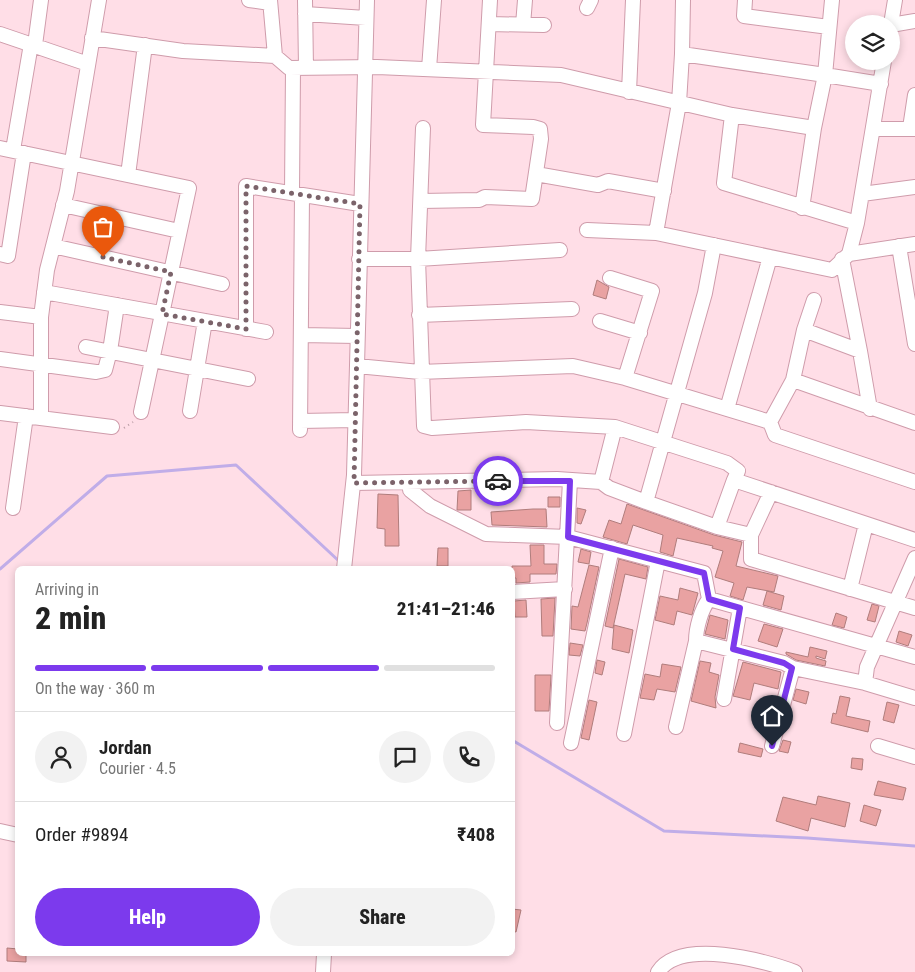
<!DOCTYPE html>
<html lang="en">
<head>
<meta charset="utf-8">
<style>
  :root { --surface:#fff; --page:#f2f2f2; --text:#222; --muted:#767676; --line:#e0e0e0; --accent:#7c3aed }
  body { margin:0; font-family:"Roboto Condensed",sans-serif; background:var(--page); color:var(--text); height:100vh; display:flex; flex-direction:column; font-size:19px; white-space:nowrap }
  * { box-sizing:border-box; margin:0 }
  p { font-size:16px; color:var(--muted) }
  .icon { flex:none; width:28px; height:28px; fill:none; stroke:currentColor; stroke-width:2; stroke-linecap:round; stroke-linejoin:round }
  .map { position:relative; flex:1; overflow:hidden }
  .details { position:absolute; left:15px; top:566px; width:500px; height:390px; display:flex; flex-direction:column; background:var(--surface); border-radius:8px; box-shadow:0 2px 8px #0003 }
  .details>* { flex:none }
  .buttons { position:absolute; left:845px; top:15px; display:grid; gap:10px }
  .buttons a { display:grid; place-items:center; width:55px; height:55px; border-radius:50%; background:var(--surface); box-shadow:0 2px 8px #0003; font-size:25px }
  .pin { position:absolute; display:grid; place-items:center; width:42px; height:42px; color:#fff; margin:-51px -21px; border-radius:50% 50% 50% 0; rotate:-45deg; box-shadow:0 0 5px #0007 }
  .pin .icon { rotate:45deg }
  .courier { position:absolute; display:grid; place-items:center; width:50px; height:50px; margin:-25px; border:4px solid #7c3aed; border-radius:50%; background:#fff; color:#222; box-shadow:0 1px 6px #0007 }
  .overview em { font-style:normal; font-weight:800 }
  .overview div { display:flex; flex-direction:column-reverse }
  .overview { display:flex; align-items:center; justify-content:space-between; height:85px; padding:0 20px }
  h1 { font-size:32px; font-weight:800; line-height:38px }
  .bar { display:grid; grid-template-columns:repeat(4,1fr); gap:8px 5px; align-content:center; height:60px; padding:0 20px }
  .bar i { height:6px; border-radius:4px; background:var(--line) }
  .bar .selected { background:var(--accent) }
  .bar p { grid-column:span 4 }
  .line { display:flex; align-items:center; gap:12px; padding:0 20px; border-top:1px solid var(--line) }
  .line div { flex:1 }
  .round { display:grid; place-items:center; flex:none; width:52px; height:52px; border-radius:26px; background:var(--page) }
  .action { display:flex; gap:10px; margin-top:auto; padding:10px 20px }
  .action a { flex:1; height:58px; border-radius:30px; background:var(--accent); color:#fff; font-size:20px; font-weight:800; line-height:58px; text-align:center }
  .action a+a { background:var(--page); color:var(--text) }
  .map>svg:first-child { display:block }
</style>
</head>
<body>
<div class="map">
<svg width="915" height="972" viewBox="0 0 915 972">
  <rect width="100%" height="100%" fill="#ffdee7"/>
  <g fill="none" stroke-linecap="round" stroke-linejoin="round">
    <path stroke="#c0ade8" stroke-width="3" d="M0,569L107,476L236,465L341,563
      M512,740L664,831L807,838L915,846"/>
  </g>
  <path fill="#e9a2a2" stroke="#b07d7c" d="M597,280L609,287L606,299L593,295Z
    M471,490V510H457L458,491Z
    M378,494L398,495L399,546H385V529L377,528Z
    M548,497H560V507H548Z
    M627,504L714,535L742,542L736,566L778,576L774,592L747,587L743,600L730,596L734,583L715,577L723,551L712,548L713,546L677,538L673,556L660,552L663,535L633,525L627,544L603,537L609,520L621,524Z
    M577,508L586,510L581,524L577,523Z
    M533,509H546L547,527L492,525L491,512Z
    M530,545H544V564H557L556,574H530V582L516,583V578H512V566H531Z
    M438,548H448V566H437Z
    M581,549L591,552L589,564L578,562Z
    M619,559L648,567L646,579L625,574L613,628L605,626Z
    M589,565L599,567L587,623L585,631L571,629L572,606L578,607Z
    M680,588L698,593L692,615L677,611L674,625L655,620L660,596L678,600Z
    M767,591L784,596L781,610L763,605Z
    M555,598L553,636H542L541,599Z
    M526,600L527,617H515L514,601Z
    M872,604L879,606L875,622L867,620Z
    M836,613L847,617L844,628L832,625Z
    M710,615L728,620L725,639L705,634Z
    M764,624L783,629L777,647L758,641Z
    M614,625L633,630L629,653L612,649Z
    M899,631L912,635L908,646L896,642Z
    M570,643L583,645L580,656L569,655Z
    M810,647L827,651L825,659L816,656V658L826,661L825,666L796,660L786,654V652L808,657Z
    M597,660L605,662L602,675L595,673Z
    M700,661L711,663L709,672L719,675L715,697L716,708L691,701Z
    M743,662L781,672L778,689L754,683L750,700L733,696Z
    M662,664L681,667L675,692L657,689L654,700L640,698L645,674L660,677Z
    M535,675H551L549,711H535Z
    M796,689L809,692L806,704L793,700Z
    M840,696L850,698L846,716L870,721L868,732L831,723L833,713L836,714Z
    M589,700L597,702L589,740L581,738Z
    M887,702L899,705L894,723L883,720Z
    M783,740L791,742L788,753L779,751Z
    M740,743L763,749L761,757L738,752Z
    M852,758L863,759L862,770L851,768Z
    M878,781L906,788L903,800L874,795Z
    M818,796L850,803L845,827L811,818L808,831L776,821L783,797L816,805Z
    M864,805L881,810L876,826L860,821Z
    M512,909L521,910L516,932L512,931Z
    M7,948L18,949V954H26V962L7,961Z"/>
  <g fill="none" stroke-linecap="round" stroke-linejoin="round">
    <g stroke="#cf9cab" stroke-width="16">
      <path id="minor" d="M249,0L270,3
        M270,0L275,56
        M305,0L306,68
        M745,0L744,16L829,27
        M832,0L825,75L682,54L679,103L656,233L832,270L849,254L915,244
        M587,8L591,0
        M305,14L366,18
        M489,24L544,25
        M891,24L895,0
        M523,25L525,0
        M891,25L915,21
        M0,34L88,64
        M92,38L183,51L275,56L289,68L377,67L561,75L732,115L814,128
        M35,45L41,0
        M682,54L683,0
        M429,69L434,0
        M629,92L633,0
        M732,115L724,183L857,223
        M423,128L418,259L424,426L432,428L526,422L615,427L727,463L738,471L734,480
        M910,128L915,95
        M873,129H915
        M0,148L189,188L141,412
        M13,150L31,44
        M536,174L598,185L608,181L664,191
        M128,175L145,45
        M292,193L293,68
        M862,194L915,187
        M421,201L479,200L485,197L532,199L541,139L540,129L533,127L483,125L490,0
        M63,205L179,231
        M802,208L814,128L825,75L881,84
        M587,230L656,233
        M714,245L705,293L646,502L717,527L734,480L915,540
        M53,246L222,284
        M899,246L915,344
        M0,254L8,256L24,153
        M849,254L857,223L884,61
        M359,259H418L560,250
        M842,259L860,351L804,330L793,380L915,423
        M610,278L652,291L625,378
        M44,292L266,332
        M0,312L41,317L47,270L67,191L99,0
        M419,315L572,309
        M600,321L640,333
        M246,329V186L360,204
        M804,330L814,300
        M301,335L357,336
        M86,347L248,379
        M860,351L870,409
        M0,359L96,372L105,370L110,351L117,305
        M357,366L420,372L573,366L625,378L770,422
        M793,380L770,422L775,435L915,482
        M727,409L770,257
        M190,411L205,321
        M0,413L112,427
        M41,418V317
        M300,421L355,420
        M300,430L302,195
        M601,482L615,427
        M354,483L557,479L601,482L609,488L646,502
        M410,483V490L430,506L486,534L568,537L704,573L709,599C701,610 696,628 696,641L676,727
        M771,492L751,535V559L915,608
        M13,508L26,416
        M717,527L751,535
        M915,558L867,667L865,683L915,698
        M344,569L354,475L367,0
        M850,589L866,524
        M512,592L565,589
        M709,599L915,657
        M696,641L784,663L793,668L865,683
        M724,699L740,608
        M557,723L570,481
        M624,734L658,561
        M571,743L612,548
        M772,746L793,668
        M878,746L915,757
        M0,831L18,835
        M323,972L324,954
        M658,972C680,938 764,960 795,972"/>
    </g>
    <path stroke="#ba9da5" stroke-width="2" stroke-dasharray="1 4" stroke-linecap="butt" d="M124,428L133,422"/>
    <use href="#minor" stroke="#fff" stroke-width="14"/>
  </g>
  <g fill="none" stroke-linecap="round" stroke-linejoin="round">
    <path stroke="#7b636a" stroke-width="5" stroke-dasharray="0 9" d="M103,257L171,272L162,314L246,329V186L360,204L354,483L498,481"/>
    <path stroke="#7c3aed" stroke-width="6" d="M498,481H570L568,537L704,573L709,599L740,608L733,649L784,663L792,668L772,746"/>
  </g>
</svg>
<div class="buttons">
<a><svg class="icon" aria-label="layers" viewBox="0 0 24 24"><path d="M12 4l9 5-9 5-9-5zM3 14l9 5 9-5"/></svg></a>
</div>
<div class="pin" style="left:103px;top:257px;background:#ea580c"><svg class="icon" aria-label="bag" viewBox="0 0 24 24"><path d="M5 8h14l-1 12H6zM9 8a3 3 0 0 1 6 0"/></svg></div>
<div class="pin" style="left:772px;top:746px;background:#1f2937"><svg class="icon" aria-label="home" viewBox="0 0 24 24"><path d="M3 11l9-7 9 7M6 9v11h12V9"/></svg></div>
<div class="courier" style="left:498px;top:481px"><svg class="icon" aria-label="car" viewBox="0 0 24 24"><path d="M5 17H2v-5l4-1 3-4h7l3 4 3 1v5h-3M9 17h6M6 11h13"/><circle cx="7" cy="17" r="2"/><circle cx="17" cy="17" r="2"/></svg></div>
<section class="details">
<div class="overview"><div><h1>2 min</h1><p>Arriving in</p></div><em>21:41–21:46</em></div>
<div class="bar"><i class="selected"></i><i class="selected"></i><i class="selected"></i><i></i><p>On the way · 360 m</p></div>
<div class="line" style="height:90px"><a class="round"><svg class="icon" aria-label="person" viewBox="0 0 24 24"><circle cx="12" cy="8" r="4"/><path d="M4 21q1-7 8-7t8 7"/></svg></a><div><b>Jordan</b><p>Courier · 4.5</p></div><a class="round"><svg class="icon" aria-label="chat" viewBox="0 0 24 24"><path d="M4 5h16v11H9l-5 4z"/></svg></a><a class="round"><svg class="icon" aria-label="phone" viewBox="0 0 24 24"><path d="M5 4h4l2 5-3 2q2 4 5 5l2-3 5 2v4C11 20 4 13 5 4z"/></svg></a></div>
<div class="line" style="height:65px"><div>Order #9894</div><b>₹408</b></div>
<div class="action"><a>Help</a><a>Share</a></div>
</section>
</div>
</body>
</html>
